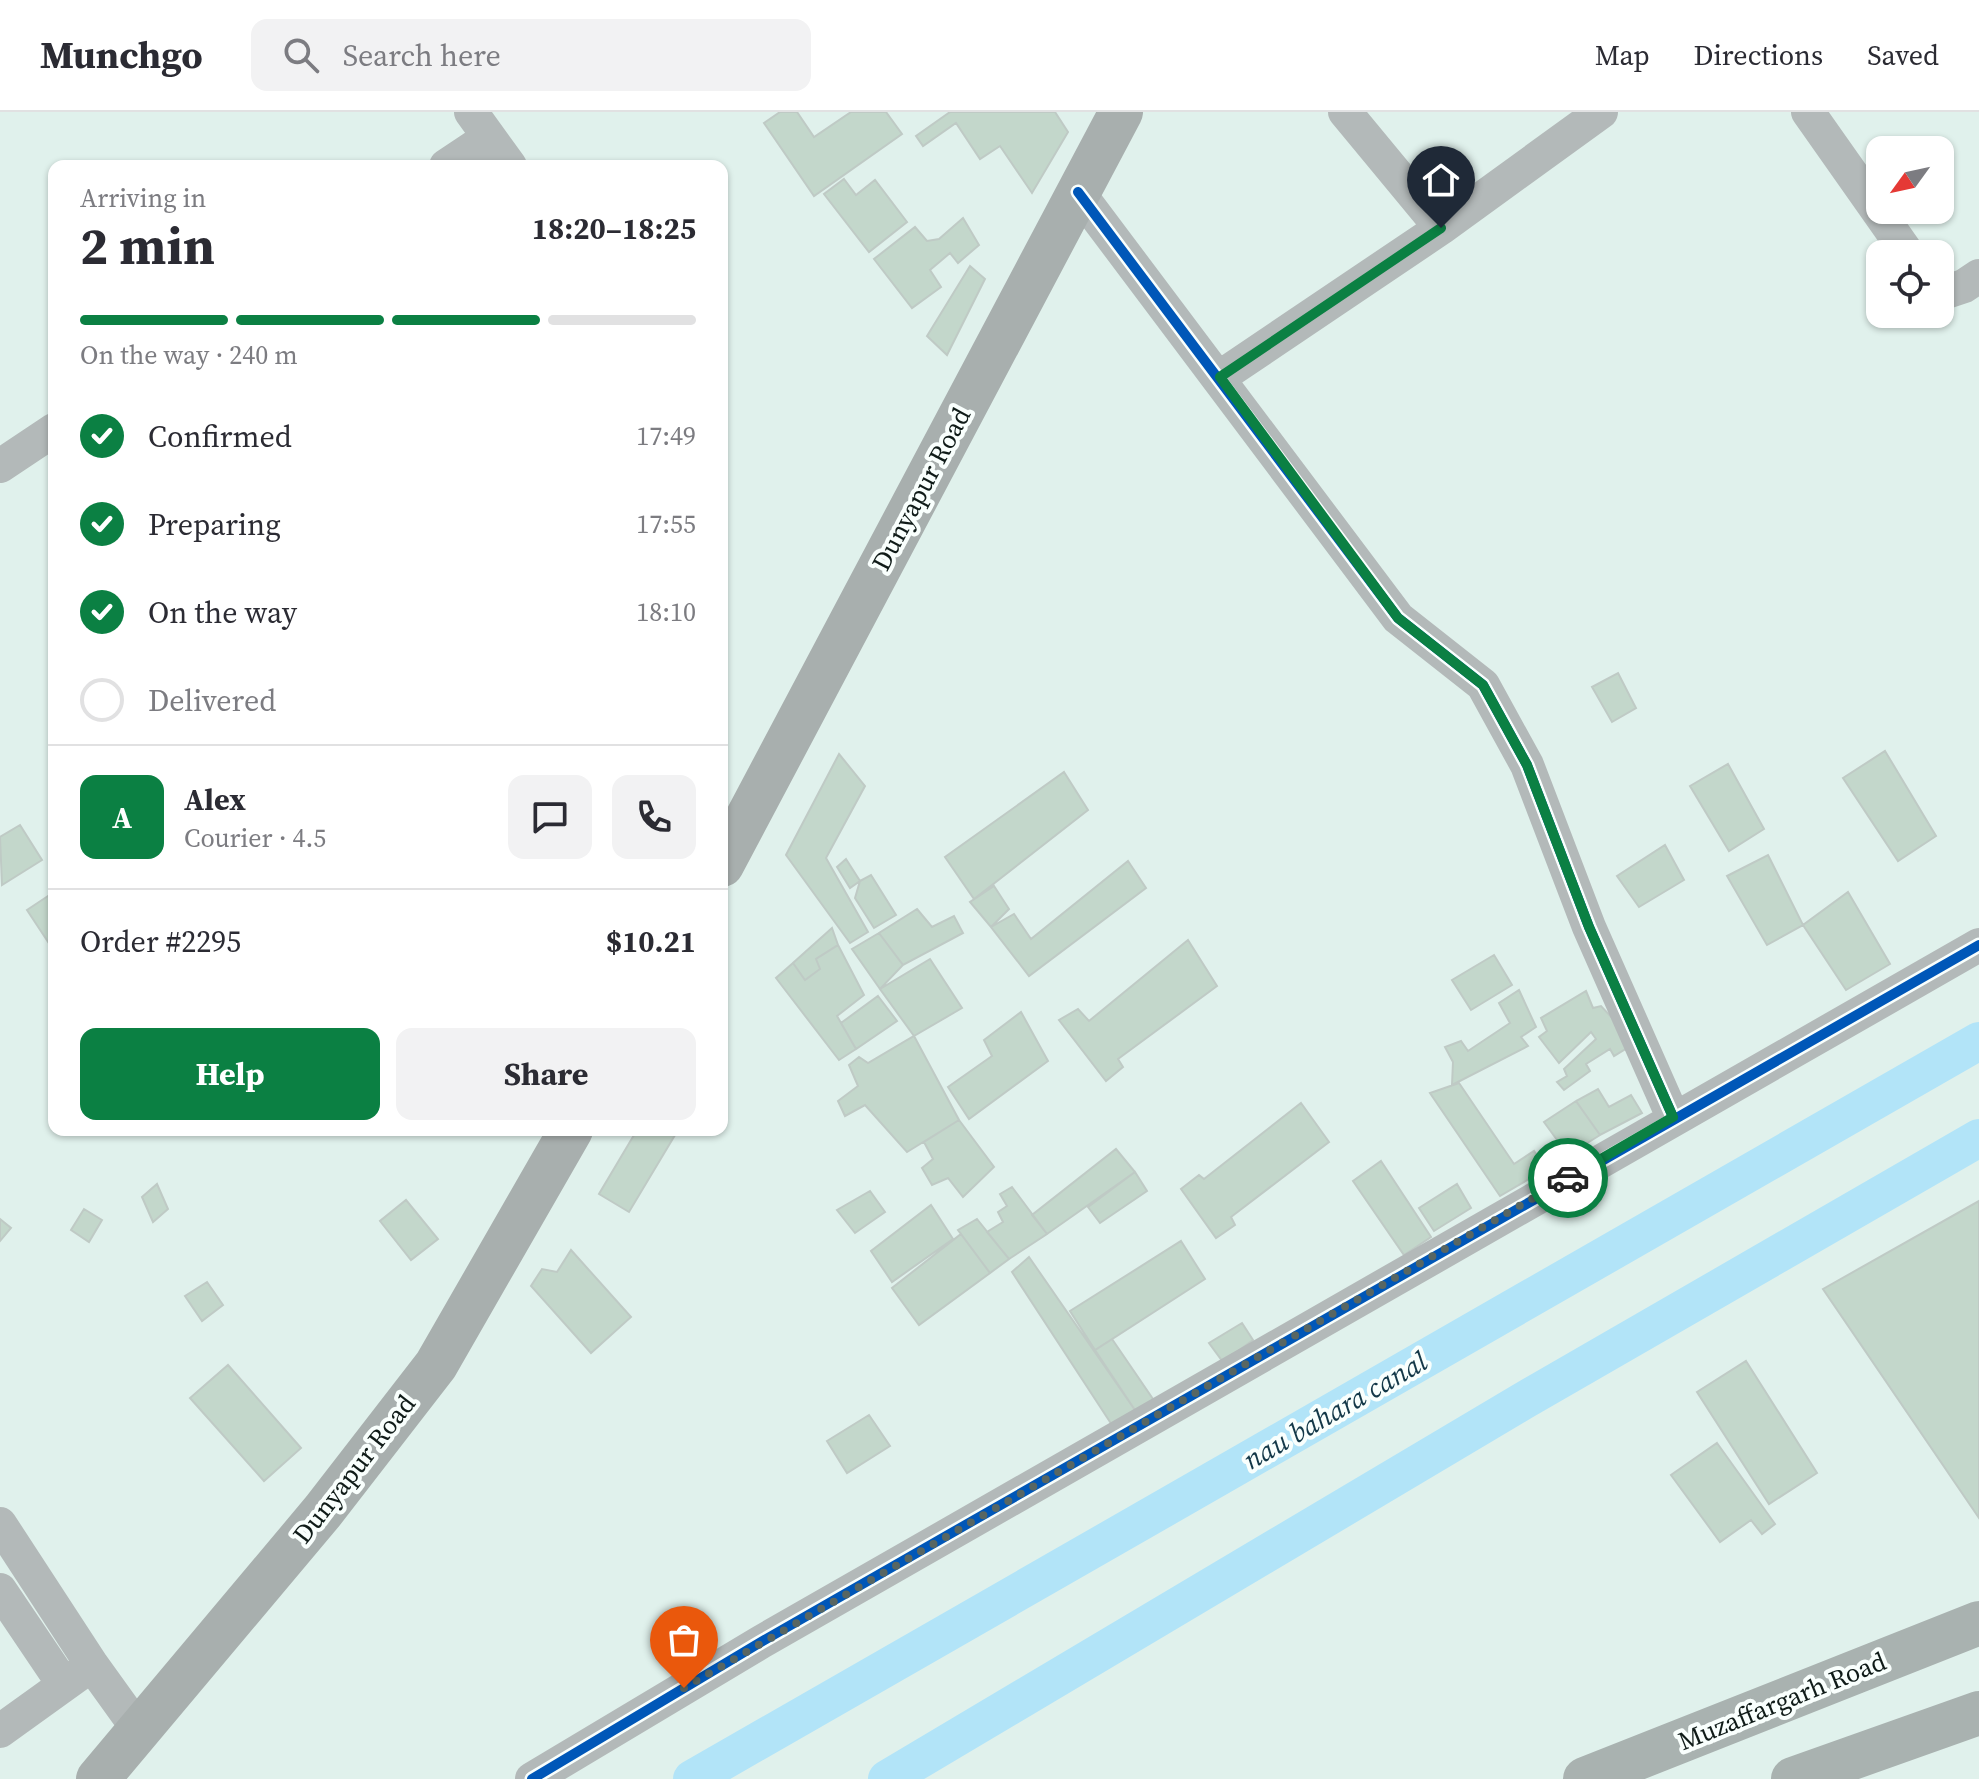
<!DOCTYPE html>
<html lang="en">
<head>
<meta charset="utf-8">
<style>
  :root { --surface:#fff; --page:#f2f2f3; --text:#2b2b33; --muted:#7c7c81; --line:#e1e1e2; --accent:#0b8043 }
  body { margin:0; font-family:"Source Serif 4",serif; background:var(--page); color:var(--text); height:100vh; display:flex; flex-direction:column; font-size:30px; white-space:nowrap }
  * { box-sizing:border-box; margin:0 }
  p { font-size:26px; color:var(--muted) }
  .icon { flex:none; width:44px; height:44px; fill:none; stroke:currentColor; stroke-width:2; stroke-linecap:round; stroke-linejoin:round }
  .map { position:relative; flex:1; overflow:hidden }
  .panel { position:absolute; left:48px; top:48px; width:680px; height:976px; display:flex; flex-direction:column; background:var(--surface); border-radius:16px; box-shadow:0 2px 6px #0004 }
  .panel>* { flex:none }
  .needle { width:52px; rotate:237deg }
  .controls { position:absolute; left:1866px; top:24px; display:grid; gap:16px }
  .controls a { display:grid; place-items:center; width:88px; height:88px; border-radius:16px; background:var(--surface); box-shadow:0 2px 6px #0004; font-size:40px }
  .pin { position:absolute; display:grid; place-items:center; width:68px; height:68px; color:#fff; margin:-82px -34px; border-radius:50% 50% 50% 0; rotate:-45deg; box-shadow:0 0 8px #0007 }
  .pin .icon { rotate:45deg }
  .courier { position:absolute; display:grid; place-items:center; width:80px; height:80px; margin:-40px; border:6px solid #0b8043; border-radius:50%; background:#fff; color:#222; box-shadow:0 2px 10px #0007 }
  .overview em { font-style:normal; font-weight:700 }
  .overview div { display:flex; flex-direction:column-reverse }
  .overview { display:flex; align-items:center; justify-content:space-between; height:136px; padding:0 32px }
  h1 { font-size:52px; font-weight:700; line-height:60px }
  .bar { display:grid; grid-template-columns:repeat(4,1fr); gap:12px 8px; align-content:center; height:96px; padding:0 32px }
  .bar i { height:10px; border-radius:6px; background:var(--line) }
  .bar .active { background:var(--accent) }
  .bar p { grid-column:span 4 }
  .line { display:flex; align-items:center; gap:20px; padding:0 32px; border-top:2px solid var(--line) }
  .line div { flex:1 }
  .round { display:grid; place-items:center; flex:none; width:84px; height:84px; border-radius:16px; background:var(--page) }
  ol { padding:0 32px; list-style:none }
  li { display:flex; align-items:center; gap:24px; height:88px }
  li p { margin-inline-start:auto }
  li .icon { padding:8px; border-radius:50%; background:var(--accent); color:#fff; stroke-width:4 }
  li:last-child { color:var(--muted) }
  li i { width:44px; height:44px; border:4px solid var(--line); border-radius:50% }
  .primary-button { display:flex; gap:16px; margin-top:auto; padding:16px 32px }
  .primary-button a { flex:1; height:92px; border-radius:16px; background:var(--accent); color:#fff; font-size:32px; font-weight:700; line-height:92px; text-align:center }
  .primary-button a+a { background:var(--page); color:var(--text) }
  header { display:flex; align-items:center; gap:48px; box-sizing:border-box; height:112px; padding:0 40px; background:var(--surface); border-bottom:2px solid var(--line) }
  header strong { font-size:38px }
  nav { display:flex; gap:44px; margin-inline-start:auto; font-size:28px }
  .search { width:560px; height:72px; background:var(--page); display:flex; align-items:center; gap:20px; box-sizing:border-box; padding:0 28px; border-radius:16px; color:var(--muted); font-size:30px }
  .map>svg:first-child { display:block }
</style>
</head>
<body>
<header>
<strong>Munchgo</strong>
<div class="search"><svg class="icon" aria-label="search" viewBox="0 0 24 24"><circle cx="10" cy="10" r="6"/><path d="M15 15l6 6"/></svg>Search here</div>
<nav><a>Map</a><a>Directions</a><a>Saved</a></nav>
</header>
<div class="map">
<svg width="1979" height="1667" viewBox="0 0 1979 1667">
  <rect width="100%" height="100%" fill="#e0f1ec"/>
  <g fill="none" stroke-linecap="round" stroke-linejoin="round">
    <path stroke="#b2e4f8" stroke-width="38" d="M692,1667L1979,929
      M887,1667L1523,1289L1979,1026"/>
  </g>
  <path fill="#c3d7cb" stroke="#bfcac5" stroke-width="2" d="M780,0H797L814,25L851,0H886L902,22L814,84L764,11Z
    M950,0H1055L1068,20L1032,81L1000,34L980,47L956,11L923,34L916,24Z
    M844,67L856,83L875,68L907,110L869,140L824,82Z
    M963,106L979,133L958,151L950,141L930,158L941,175L912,196L874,147L915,115L927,129L939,127Z
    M970,154L985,167L947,243L927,224Z
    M1618,561L1636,596L1612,610L1592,575Z
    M1885,639L1936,724L1898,749L1843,666Z
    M839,642L865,674L826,746L868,820L850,831L786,743Z
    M1728,652L1764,717L1729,739L1690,674Z
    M1064,660L1088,698L974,787L945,745Z
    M20,713L42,748L2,773L0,725Z
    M1665,733L1684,768L1639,795L1617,764Z
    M1768,743L1803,813L1767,833L1727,764Z
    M846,747L860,769L850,776L837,755Z
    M1128,749L1146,776L1029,864L991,815L1014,802L1031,827Z
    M871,763L896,803L874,816L855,786L860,769Z
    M994,774L1009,797L991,815L970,790Z
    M54,780V839L27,798Z
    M1848,780L1890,852L1846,878L1803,813Z
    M917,797L932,815L954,804L963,821L903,853L879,821Z
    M832,816L838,833L816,847L820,857L805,868L793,851Z
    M879,821L903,853L880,877L852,837Z
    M1188,828L1217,874L1118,947L1123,955L1106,969L1059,908L1078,897L1089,909Z
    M838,833L864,883L837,904L856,937L839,948L776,866L793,851L805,868L820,857L816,847Z
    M1494,843L1512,873L1471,898L1452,868Z
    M930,847L962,896L914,924L880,877Z
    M1519,878L1536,915L1521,925L1528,934L1452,973L1453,950L1445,935L1461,929L1468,939L1510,911L1499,891Z
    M1586,879L1593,896L1601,894L1615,909L1627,936L1614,944L1610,937L1586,952L1590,959L1564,978L1557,970L1567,964L1564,957L1596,927L1591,920L1559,951L1539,925L1547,919L1541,906Z
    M878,884L897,909L856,937L841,911Z
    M1021,900L1048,949L969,1007L948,975L992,944L984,928Z
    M914,924L959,1008L907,1040L865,993L845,1004L838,989L858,974L849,953L859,945L868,951Z
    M1459,971L1514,1052L1534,1039L1546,1057L1500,1084L1430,981Z
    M1598,977L1609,995L1631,983L1642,1001L1600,1023L1576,989Z
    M1576,989L1600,1023L1568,1043L1544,1010Z
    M1301,991L1329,1030L1231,1105L1235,1113L1216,1126L1181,1077L1199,1063L1204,1067Z
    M959,1008L994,1055L963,1085L948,1066L932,1073L922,1056L933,1047L924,1030Z
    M637,1018H671L675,1023L629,1100L599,1082Z
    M1116,1037L1135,1060L1047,1122L1032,1103Z
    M1381,1049L1431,1125L1404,1143L1353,1069Z
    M1135,1060L1147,1079L1100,1111L1088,1095Z
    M157,1072L168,1097L153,1110L142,1085Z
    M1457,1072L1471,1096L1434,1119L1419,1096Z
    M1012,1075L1047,1122L1009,1147L987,1120L1003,1110L998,1100L1007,1094L1000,1082Z
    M870,1079L885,1100L855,1121L837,1098Z
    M406,1088L438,1127L411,1148L380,1109Z
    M1979,1089V1406L1823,1177Z
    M931,1093L953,1127L892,1170L871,1139Z
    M84,1097L102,1108L89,1130L71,1118Z
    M0,1107L11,1116L0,1129Z
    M977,1107L1009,1147L990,1161L958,1118Z
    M961,1122L990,1161L919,1213L892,1176Z
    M1181,1129L1205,1167L1095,1238L1070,1199Z
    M571,1138L631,1205L591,1241L531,1174L542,1157L557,1160Z
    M1029,1145L1137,1301L1112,1313L1012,1160Z
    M207,1170L223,1193L202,1209L185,1184Z
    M1242,1211L1253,1228L1223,1250L1209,1231Z
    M1112,1227L1155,1290L1137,1301L1095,1238Z
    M1746,1249L1817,1361L1769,1392L1697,1280Z
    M228,1253L301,1336L264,1369L190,1286Z
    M869,1303L890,1334L847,1361L827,1329Z
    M1717,1331L1775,1412L1762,1422L1751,1408L1720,1430L1671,1363Z"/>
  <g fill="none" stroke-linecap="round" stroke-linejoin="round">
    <path stroke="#b3b9b9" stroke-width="34" d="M471,0L510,54
      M1345,0L1441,116
      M1808,0L1908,142
      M446,54L488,26
      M1078,80L1398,506L1483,573L1527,653L1589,815L1673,1005
      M1940,182L1964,174L1979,164
      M1220,265L1441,116L1601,0
      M0,354L54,318
      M0,1412L92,1553L138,1617
      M0,1478L64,1573
      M0,1619L82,1560
      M532,1667L761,1530L1979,833"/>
    <path stroke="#a8afae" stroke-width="44" d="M722,753L1121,0
      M98,1667L323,1399L436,1253L571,1018"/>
    <path stroke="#a9b2b0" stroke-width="44" d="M1585,1667L1979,1511
      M1793,1667L1979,1601"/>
    <g stroke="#f9fffd" stroke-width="15">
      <path id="cycleway" d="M1078,80L1398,506L1483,573L1527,653L1589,815L1673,1005
        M532,1667L761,1530L1979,833"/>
    </g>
    <use href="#cycleway" stroke="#0057b8" stroke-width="10"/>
  </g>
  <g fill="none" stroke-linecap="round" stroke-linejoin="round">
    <path stroke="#586662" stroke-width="8" stroke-dasharray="0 14.4" d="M684,1576L1568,1066"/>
    <path stroke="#0b8043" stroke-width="10" d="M1441,116L1220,265L1398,506L1483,573L1527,653L1589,815L1673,1005L1568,1066"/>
  </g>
  <g text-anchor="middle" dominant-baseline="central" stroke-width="8" stroke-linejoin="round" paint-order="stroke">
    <g font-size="26" fill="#0f1b18" stroke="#f9fffd">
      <text transform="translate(921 377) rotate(-62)">Dunyapur Road</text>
      <text transform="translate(354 1357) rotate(-52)">Dunyapur Road</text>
      <text transform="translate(1782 1589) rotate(-22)">Muzaffargarh Road</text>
    </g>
    <g font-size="28" font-style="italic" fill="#133848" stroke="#f9fffd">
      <text transform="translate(1335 1298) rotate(-30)">nau bahara canal</text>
    </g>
  </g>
</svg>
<div class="controls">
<a><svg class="needle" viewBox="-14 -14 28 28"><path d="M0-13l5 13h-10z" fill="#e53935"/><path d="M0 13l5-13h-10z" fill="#7c7c81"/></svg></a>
<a><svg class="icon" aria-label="locate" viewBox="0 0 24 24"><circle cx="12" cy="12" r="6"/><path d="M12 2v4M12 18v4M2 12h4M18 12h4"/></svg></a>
</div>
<div class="pin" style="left:684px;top:1576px;background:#ea580c"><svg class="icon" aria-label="bag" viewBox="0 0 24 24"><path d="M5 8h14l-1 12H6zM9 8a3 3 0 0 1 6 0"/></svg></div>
<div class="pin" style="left:1441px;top:116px;background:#1f2937"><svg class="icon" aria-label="home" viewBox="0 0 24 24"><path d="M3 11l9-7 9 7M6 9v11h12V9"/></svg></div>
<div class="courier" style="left:1568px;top:1066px"><svg class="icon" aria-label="car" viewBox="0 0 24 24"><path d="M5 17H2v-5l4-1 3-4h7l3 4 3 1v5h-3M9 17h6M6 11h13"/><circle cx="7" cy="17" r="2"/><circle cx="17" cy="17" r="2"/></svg></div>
<section class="panel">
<div class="overview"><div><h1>2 min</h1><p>Arriving in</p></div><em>18:20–18:25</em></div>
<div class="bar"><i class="active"></i><i class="active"></i><i class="active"></i><i></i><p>On the way · 240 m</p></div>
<ol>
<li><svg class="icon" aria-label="check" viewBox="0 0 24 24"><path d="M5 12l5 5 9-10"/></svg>Confirmed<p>17:49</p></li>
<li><svg class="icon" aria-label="check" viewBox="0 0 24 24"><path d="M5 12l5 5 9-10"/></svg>Preparing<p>17:55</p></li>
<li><svg class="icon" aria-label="check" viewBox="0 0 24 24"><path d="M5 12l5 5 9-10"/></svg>On the way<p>18:10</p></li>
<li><i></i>Delivered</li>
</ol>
<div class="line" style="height:144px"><b class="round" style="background:var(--accent);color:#fff">A</b><div><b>Alex</b><p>Courier · 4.5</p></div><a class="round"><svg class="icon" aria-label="chat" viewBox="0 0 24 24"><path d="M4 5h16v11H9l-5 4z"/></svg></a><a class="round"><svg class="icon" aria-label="phone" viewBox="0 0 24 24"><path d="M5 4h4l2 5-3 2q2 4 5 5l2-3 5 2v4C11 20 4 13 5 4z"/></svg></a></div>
<div class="line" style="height:104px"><div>Order #2295</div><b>$10.21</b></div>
<div class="primary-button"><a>Help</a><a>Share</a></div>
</section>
</div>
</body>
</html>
